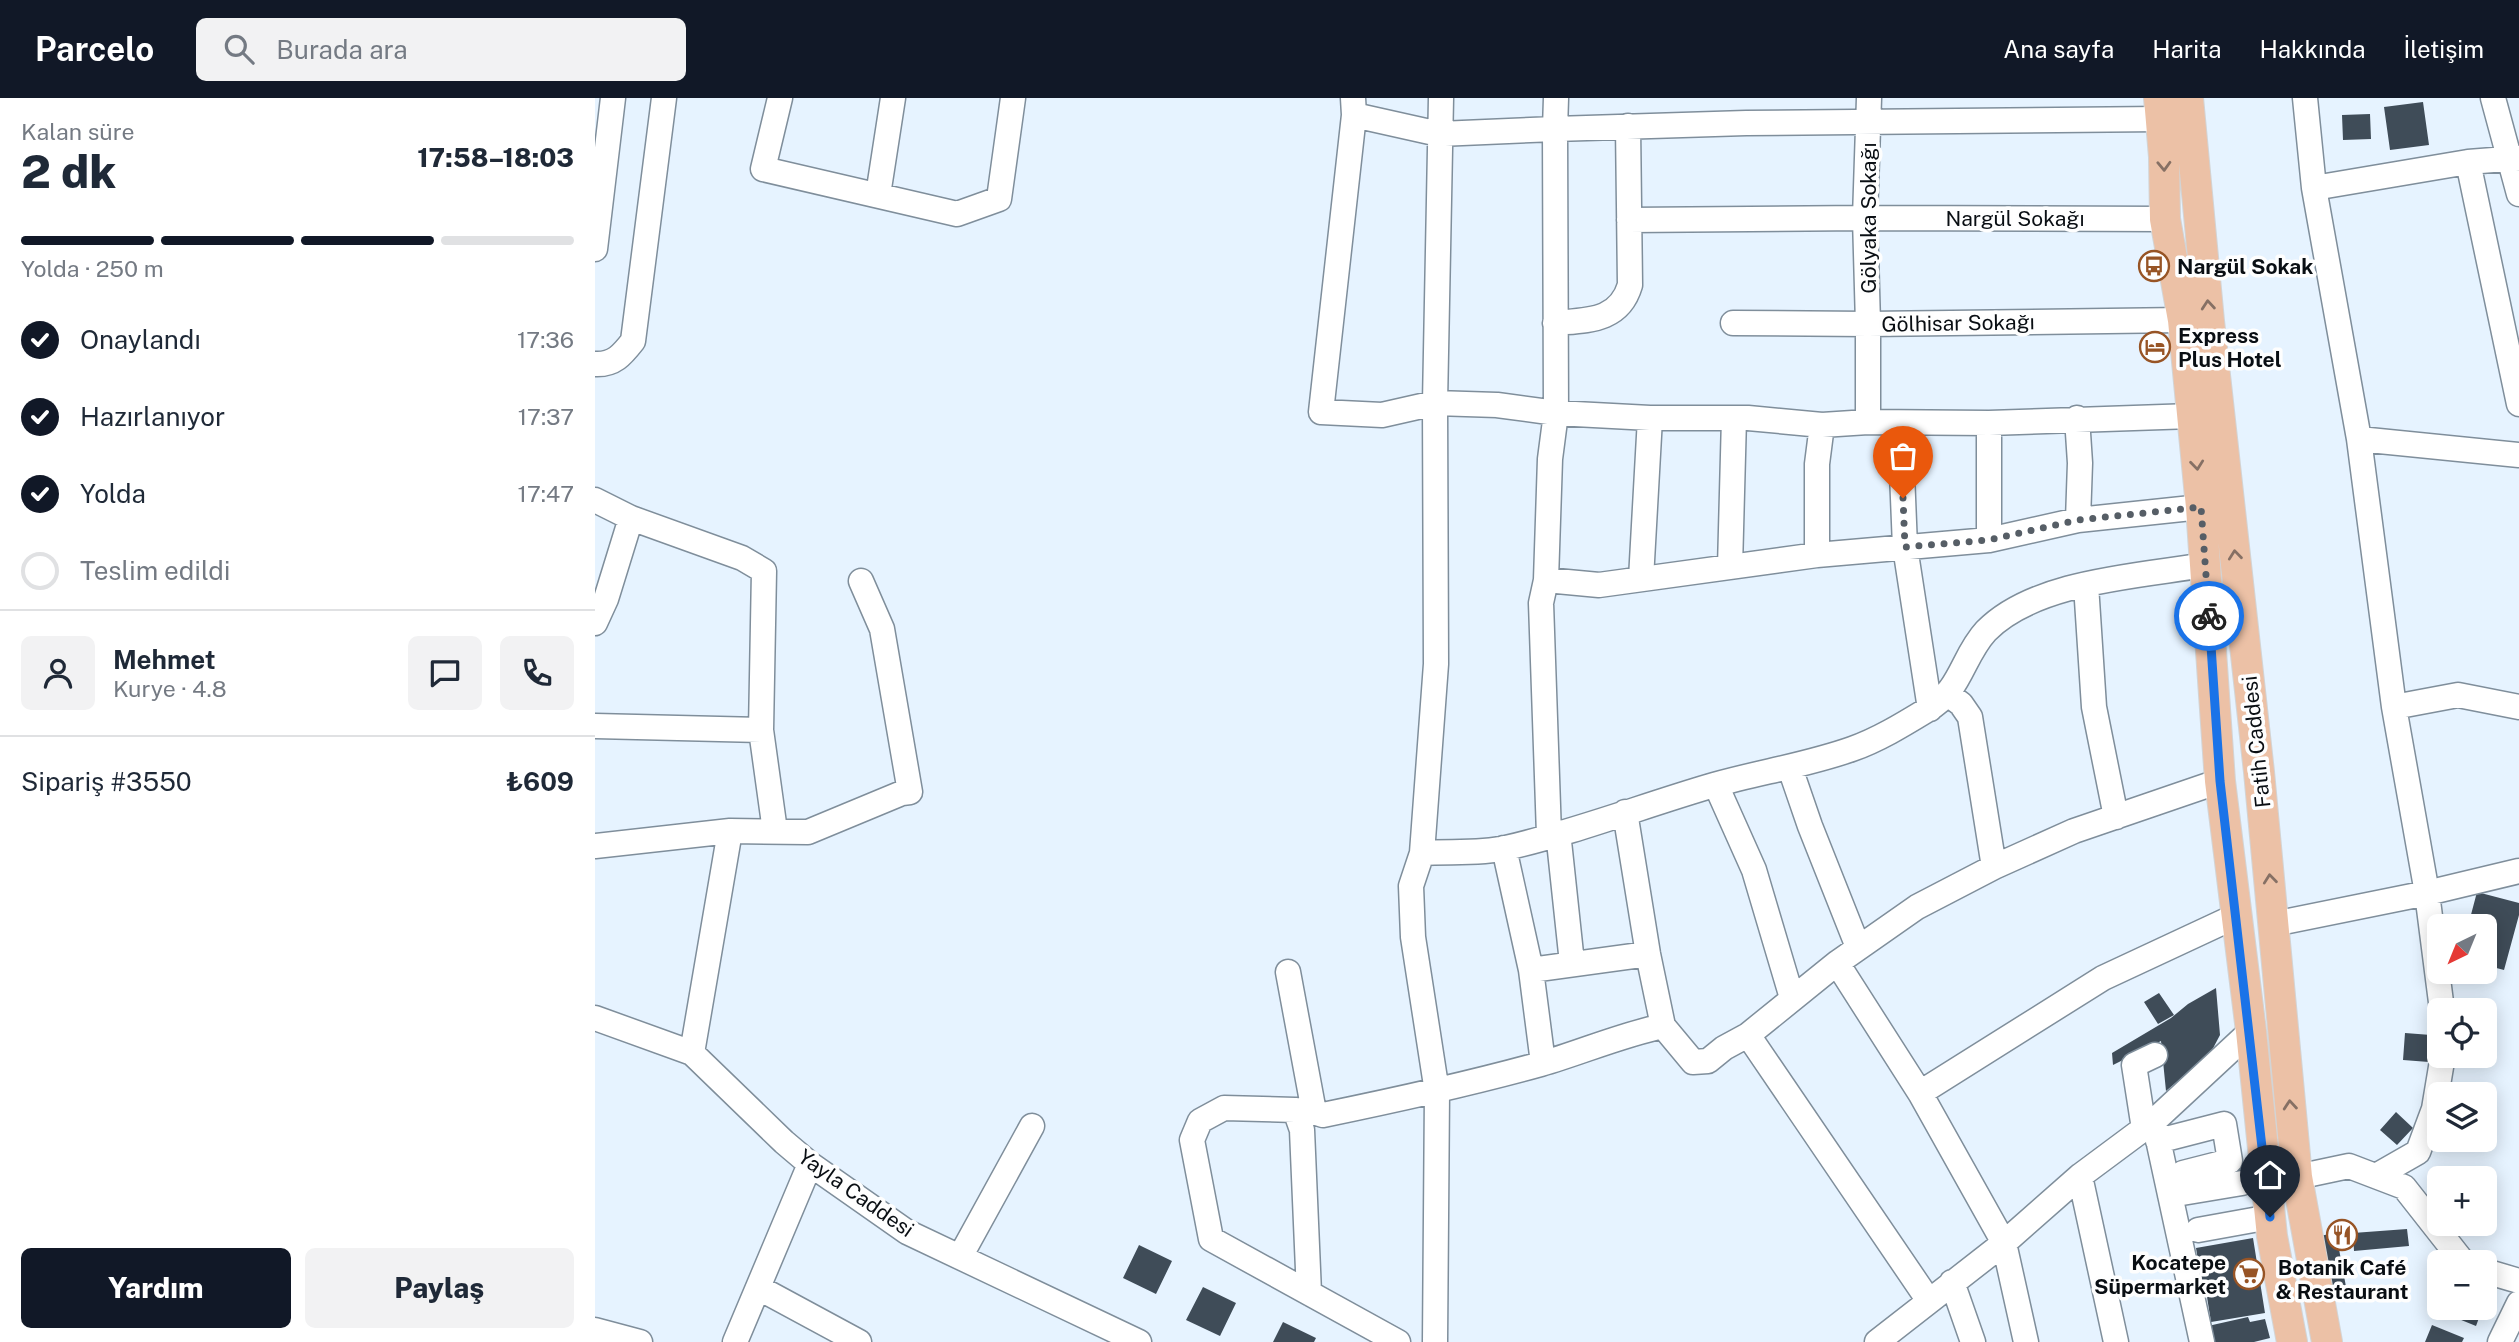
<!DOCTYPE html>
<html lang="tr">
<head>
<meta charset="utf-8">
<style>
  :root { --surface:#fff; --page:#f2f2f3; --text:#1f2937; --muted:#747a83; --line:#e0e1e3; --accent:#111827 }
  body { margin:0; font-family:"Public Sans",sans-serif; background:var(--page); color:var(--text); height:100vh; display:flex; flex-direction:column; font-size:26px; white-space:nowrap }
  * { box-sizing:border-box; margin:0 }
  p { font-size:23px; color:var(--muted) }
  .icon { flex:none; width:38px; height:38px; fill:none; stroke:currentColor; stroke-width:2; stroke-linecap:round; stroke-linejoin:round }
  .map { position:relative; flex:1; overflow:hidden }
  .panel { display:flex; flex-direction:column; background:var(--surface); width:595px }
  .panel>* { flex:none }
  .needle { width:46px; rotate:223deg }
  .controls { position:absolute; left:1832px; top:816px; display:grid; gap:14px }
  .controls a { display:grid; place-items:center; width:70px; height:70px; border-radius:10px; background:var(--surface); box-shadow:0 4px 18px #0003; font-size:35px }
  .pin { position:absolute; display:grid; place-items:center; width:60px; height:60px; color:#fff; margin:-72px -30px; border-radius:50% 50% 50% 0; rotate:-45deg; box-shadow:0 0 7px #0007 }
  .pin .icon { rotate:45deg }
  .courier { position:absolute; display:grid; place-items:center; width:70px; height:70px; margin:-35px; border:5px solid #1a73e8; border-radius:50%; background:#fff; color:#222; box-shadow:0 2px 9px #0007 }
  .headline em { font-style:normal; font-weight:800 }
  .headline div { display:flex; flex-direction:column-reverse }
  .headline { display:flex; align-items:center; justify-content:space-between; height:119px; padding:0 21px }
  h1 { font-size:46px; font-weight:800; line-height:52px }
  .bar { display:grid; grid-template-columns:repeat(4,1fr); gap:10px 7px; align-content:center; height:84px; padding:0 21px }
  .bar i { height:9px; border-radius:5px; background:var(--line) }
  .bar .active { background:var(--accent) }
  .bar p { grid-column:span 4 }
  .line { display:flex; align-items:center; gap:18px; padding:0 21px; border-top:2px solid var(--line) }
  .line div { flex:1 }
  .round { display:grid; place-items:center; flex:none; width:74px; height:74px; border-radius:10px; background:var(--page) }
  ol { padding:0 21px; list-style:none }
  li { display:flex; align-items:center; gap:21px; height:77px }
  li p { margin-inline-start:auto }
  li .icon { padding:7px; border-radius:50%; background:var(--accent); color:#fff; stroke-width:4 }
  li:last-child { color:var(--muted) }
  li i { width:38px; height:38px; border:4px solid var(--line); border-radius:50% }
  .primary-button { display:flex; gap:14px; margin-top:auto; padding:14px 21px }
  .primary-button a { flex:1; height:80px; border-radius:10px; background:var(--accent); color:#fff; font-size:28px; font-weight:800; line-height:80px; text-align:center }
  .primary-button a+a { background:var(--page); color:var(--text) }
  header { display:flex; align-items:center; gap:42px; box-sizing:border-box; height:98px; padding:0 35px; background:var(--accent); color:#fff }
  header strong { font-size:33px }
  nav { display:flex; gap:38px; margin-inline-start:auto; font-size:24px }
  .search { width:490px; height:63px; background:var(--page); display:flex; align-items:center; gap:18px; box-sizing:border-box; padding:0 24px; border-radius:10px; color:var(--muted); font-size:26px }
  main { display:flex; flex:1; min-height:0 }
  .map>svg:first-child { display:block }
</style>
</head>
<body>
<header>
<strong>Parcelo</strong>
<div class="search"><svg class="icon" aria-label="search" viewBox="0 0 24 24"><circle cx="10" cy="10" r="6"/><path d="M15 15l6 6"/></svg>Burada ara</div>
<nav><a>Ana sayfa</a><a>Harita</a><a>Hakkında</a><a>İletişim</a></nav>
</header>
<main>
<section class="panel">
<div class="headline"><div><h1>2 dk</h1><p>Kalan süre</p></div><em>17:58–18:03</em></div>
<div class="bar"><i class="active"></i><i class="active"></i><i class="active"></i><i></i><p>Yolda · 250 m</p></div>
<ol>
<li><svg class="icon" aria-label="check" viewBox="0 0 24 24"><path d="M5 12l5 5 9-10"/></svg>Onaylandı<p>17:36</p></li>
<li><svg class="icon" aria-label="check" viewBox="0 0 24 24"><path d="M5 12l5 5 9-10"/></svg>Hazırlanıyor<p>17:37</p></li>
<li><svg class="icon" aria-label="check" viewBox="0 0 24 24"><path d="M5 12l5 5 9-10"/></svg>Yolda<p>17:47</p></li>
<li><i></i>Teslim edildi</li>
</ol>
<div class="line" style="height:126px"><a class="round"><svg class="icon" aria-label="person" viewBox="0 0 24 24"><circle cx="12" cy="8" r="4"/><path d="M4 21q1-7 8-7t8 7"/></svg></a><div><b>Mehmet</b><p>Kurye · 4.8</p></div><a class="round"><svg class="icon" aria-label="chat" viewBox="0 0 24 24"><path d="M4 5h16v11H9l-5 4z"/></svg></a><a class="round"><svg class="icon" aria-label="phone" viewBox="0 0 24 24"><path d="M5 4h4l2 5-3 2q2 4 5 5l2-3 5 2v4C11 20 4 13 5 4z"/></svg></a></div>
<div class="line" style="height:91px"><div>Sipariş #3550</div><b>₺609</b></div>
<div class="primary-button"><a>Yardım</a><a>Paylaş</a></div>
</section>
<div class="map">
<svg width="1924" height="1244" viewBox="0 0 1924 1244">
  <rect width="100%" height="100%" fill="#e6f3ff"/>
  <path fill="#3f4c58" d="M1828,4L1834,47L1795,52L1789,9Z
    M1775,16L1776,41L1748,42L1747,17Z
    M1882,794L1924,805V817L1909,872L1890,867V828H1873Z
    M1621,890L1625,937L1615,956L1571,993L1566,943L1518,967L1517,955L1576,920L1593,906Z
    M1564,895L1579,917L1563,926L1549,904Z
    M1810,935L1836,937L1834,964L1808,962Z
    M1801,1014L1818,1030L1802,1047L1785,1032Z
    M1812,1131L1814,1148L1759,1153L1758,1135Z
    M1741,1135L1752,1194L1734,1197L1724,1138Z
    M1658,1140L1670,1215L1616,1224L1612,1199H1609L1601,1150Z
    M544,1147L577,1163L561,1196L528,1180Z
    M608,1189L641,1205L625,1238L591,1222Z
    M1851,1209H1888L1881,1228L1849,1215Z
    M1653,1219L1655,1224L1670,1221L1675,1240L1659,1244H1616L1613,1228Z
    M688,1224L721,1240L719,1244H678Z
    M1837,1227L1869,1240L1867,1244H1830Z"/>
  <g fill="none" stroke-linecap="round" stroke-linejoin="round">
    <g stroke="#7f8e9b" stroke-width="27">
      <path id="minor" d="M185,0L168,71L362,116L404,101L418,0
        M758,0L759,17L844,36L960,31L961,315L955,361L951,482L1004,487L1222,457L1394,442L1483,422L1606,409
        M961,0L960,31L1151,25L1565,21
        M1710,0L1719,90L1764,341L1799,609L1832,795L1847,912
        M1898,0L1924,96
        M759,17L726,314L787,317L840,305L902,307L961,315L1055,320H1153L1227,327L1273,324L1394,325L1597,318
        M1873,64L1924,306
        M1719,90L1873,64L1924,60
        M283,97L298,0
        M1034,122L1270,120L1570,121
        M0,151L18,0
        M960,225C992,222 1024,224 1035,187L1033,28
        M1138,225L1273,226L1588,222
        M0,266C19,267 27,257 38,243L69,0
        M1482,320L1485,365L1483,422
        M1273,324V226L1270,120L1274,0
        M1394,325V442
        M1305,326L1310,449L1335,611
        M1764,341L1924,357
        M0,402L36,420L147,460L169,473L166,632
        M1222,457V366L1227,327
        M1135,469L1139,320
        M1046,481L1055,320
        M951,482L946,505L954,737
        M1491,487L1499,609L1521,719
        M0,525L11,501L36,420
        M1354,597L1366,606L1375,619L1399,769
        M1799,609L1863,597L1924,609
        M0,628L166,632L180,733
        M1195,670L1215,728L1263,849
        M1121,687L1159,772L1197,900
        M1030,714L1053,856L1068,928
        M963,734L977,865
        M0,748L135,733L213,734L307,695L315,694L287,531L266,483
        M909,750L936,872L948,965
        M827,755C854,753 885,756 911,750C981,734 1050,707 1119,687C1165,674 1212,667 1257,651C1283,642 1309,626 1332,612C1366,593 1367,559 1391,533C1440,483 1544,478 1610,467
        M1679,826L1832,795L1924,773
        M1242,865L1325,995L1409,1145L1431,1244
        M936,872L1053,856
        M693,874L719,1014
        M0,920L97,955L189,1044L215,1066L312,1134L544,1244
        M1153,937L1334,1203
        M97,955L135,733
        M1325,995L1508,880L1641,818
        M700,1012L707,1032L714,1195
        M1559,1023L1607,1244
        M1549,1031L1539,967L1560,957
        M1563,1043L1629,1026L1635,1063L1588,1075
        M1485,1078L1521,1244
        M1781,1078L1823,1054L1839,1011L1848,957
        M1702,1079L1754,1068L1809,1089L1868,1164
        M1575,1097L1647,1085
        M1603,1132L1675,1119
        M365,1159L437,1028
        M1890,1173L1924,1183
        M1357,1184L1378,1244
        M164,1190L264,1244
        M0,1232L45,1244
        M140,1244L215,1066
        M803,1244L616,1141L597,1042L605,1023L629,1010L700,1012L719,1014L728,1017C801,1002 874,986 946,966C987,954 1026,937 1068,928L1098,964L1113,963L1129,950L1153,937L1242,865L1322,809L1399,769L1479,733L1625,683
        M840,1244L842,994L818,839L816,788L827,755L841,566L840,305L846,0
        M1282,1244L1409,1145L1485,1078L1559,1023L1656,933
        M1905,1244L1924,1205"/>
    </g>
    <g stroke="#d3d4d5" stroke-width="32">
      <path id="major" d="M1564,0L1569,59L1570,121L1588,222L1606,409L1625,683L1656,933L1677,1138L1697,1244
        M1593,0L1614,223L1664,674L1702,1079L1732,1244"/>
    </g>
    <use href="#minor" stroke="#fff" stroke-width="24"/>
    <use href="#major" stroke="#ecc1a6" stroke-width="30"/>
  </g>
  <defs><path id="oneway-chevron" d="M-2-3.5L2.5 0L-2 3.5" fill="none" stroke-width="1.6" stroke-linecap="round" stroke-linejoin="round" transform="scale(1.75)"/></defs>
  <g stroke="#867064">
    <use href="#oneway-chevron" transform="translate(1569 68) rotate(88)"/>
    <use href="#oneway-chevron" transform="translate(1613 207) rotate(-95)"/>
    <use href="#oneway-chevron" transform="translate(1602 367) rotate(84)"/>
    <use href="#oneway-chevron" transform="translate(1640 457) rotate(-96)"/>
    <use href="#oneway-chevron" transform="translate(1675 781) rotate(-96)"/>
    <use href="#oneway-chevron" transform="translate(1695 1007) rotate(-95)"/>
  </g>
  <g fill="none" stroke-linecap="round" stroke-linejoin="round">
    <path stroke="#565e66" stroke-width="7" stroke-dasharray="0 12.6" d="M1308,400L1310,449L1394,442L1483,422L1606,409L1614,518"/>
    <path stroke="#1a73e8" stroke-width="9" d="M1614,518L1625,683L1675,1119"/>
  </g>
  <defs>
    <g id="bus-ring" transform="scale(1.575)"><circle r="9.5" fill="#fefefe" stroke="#975425" stroke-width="1.5"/><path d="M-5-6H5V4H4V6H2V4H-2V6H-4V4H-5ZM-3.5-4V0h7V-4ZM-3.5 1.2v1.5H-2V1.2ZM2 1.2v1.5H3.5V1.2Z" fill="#975425"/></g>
    <g id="hotel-ring" transform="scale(1.575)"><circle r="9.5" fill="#fefefe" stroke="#975425" stroke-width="1.5"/><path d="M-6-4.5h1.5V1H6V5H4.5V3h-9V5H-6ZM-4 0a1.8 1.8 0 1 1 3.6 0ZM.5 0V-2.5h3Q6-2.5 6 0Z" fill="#975425"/></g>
    <g id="restaurant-ring" transform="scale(1.575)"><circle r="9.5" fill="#fefefe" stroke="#975425" stroke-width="1.5"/><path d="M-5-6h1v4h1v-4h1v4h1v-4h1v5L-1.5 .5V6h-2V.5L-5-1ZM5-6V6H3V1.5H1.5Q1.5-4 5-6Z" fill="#975425"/></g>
    <g id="supermarket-ring" transform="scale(1.575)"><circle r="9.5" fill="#fefefe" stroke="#975425" stroke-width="1.5"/><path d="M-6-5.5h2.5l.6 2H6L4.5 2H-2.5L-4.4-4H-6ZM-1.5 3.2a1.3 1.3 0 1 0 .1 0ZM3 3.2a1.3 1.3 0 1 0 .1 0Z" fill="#975425"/></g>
  </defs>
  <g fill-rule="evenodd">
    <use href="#bus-ring" x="1559" y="168"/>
    <use href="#hotel-ring" x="1560" y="249"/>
    <use href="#restaurant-ring" x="1747" y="1137"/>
    <use href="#supermarket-ring" x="1654" y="1176"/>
  </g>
  <g text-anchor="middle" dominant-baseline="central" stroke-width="7" stroke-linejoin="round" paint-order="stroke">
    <g font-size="21" fill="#090e13" stroke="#fefefe">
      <text transform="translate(1273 120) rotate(-90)">Gölyaka Sokağı</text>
      <text x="1420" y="120">Nargül Sokağı</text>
      <text transform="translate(1363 225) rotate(-1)">Gölhisar Sokağı</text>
      <text transform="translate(1661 644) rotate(-96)">Fatih Caddesi</text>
      <text transform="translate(261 1095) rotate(35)">Yayla Caddesi</text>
    </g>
    <g font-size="21" font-weight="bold" fill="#090e13" stroke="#fefefe" text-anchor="start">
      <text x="1582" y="168">Nargül Sokak</text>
      <text x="1583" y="237">Express<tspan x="1583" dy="24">Plus Hotel</tspan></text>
      <text x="1631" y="1164" text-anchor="end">Kocatepe<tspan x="1631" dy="24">Süpermarket</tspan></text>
      <text x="1747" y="1169" text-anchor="middle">Botanik Café<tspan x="1747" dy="24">&amp; Restaurant</tspan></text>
    </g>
  </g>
</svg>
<div class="controls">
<a><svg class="needle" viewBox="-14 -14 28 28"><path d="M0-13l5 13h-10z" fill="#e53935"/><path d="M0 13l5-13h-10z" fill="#747a83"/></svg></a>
<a><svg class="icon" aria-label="locate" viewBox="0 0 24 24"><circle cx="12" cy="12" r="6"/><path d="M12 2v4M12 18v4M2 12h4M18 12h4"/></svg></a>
<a><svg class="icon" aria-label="layers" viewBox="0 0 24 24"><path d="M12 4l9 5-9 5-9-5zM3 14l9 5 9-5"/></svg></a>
<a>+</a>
<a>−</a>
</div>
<div class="pin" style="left:1308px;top:400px;background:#ea580c"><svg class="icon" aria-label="bag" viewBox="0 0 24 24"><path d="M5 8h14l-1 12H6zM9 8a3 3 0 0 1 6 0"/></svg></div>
<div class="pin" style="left:1675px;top:1119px;background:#1f2937"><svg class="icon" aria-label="home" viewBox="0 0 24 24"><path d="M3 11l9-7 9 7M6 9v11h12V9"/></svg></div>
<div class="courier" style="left:1614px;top:518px"><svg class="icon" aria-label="bike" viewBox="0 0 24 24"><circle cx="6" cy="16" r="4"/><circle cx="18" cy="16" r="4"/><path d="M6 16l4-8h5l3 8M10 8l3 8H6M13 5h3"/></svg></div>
</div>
</main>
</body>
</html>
